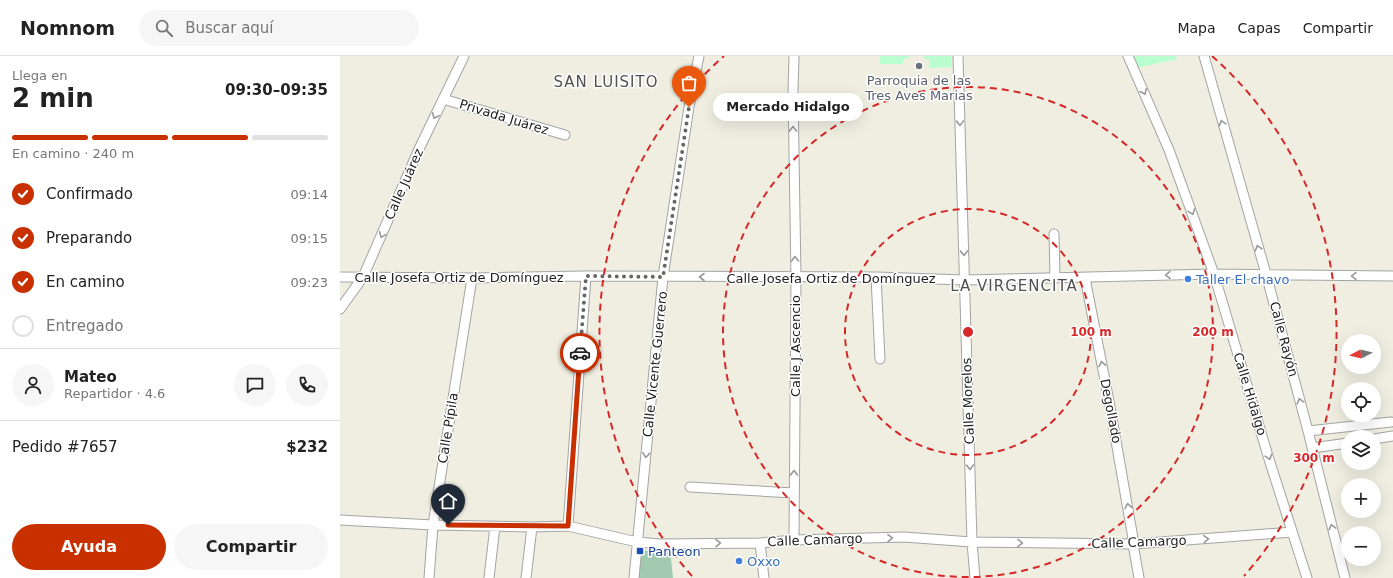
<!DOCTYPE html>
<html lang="es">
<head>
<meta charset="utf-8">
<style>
  :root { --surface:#fff; --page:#f6f6f6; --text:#222; --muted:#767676; --line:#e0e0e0; --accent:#c93000 }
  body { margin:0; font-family:"DejaVu Sans",sans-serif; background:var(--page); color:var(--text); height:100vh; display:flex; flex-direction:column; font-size:15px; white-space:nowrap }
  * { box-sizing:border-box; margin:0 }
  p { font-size:13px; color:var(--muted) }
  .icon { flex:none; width:22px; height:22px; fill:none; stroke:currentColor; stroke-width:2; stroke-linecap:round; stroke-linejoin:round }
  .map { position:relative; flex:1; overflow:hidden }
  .sheet { display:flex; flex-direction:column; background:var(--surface); width:340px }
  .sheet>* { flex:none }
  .needle { width:26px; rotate:263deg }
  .buttons { position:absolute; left:1001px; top:278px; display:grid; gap:8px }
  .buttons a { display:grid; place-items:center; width:40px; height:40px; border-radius:50%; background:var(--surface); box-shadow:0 4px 16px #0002; font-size:20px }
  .pin { position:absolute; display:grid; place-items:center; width:34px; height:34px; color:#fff; margin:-41px -17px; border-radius:50% 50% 50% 0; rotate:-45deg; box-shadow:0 0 4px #0007 }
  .pin .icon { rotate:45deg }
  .courier { position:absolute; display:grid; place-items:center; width:40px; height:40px; margin:-20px; border:3px solid #c93000; border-radius:50%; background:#fff; color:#222; box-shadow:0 1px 5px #0007 }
  .bubble { position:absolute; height:28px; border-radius:14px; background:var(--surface); box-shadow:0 4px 16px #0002; font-size:13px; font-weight:600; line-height:28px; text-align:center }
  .headline em { font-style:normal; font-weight:600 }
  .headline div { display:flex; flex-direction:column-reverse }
  .headline { display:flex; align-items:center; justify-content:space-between; height:68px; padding:0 12px }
  h1 { font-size:26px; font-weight:600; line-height:30px }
  .bar { display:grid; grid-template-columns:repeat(4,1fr); gap:6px 4px; align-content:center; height:48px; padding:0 12px }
  .bar i { height:5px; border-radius:3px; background:var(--line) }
  .bar .selected { background:var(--accent) }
  .bar p { grid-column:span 4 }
  .line { display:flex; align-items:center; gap:10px; padding:0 12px; border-top:1px solid var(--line) }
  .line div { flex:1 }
  .round { display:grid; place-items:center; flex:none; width:42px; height:42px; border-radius:21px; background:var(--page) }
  ol { padding:0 12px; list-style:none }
  li { display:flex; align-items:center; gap:12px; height:44px }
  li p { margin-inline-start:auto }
  li .icon { padding:4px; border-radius:50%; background:var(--accent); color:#fff; stroke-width:4 }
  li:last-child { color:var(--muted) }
  li i { width:22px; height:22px; border:2px solid var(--line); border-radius:50% }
  .action { display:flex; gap:8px; margin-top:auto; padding:8px 12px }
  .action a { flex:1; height:46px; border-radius:24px; background:var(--accent); color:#fff; font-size:16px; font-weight:600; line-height:46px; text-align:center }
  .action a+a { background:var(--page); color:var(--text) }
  header { display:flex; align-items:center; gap:24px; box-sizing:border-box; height:56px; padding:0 20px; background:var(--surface); border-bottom:1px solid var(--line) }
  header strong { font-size:19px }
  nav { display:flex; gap:22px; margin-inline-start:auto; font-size:14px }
  .search { width:280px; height:36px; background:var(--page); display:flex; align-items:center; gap:10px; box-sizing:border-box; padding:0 14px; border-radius:22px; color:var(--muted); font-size:15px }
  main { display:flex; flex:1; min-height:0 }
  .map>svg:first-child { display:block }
</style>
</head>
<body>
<header>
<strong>Nomnom</strong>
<div class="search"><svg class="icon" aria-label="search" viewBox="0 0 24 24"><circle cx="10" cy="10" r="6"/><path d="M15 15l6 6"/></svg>Buscar aquí</div>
<nav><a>Mapa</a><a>Capas</a><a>Compartir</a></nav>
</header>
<main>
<section class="sheet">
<div class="headline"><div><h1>2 min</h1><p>Llega en</p></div><em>09:30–09:35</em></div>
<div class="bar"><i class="selected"></i><i class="selected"></i><i class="selected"></i><i></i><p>En camino · 240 m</p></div>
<ol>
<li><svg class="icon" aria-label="check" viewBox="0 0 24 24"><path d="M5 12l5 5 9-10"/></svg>Confirmado<p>09:14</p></li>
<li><svg class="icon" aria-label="check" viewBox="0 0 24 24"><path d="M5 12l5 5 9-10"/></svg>Preparando<p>09:15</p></li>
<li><svg class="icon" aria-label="check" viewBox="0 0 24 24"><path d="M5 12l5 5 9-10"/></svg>En camino<p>09:23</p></li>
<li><i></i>Entregado</li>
</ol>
<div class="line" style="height:72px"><a class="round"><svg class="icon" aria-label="person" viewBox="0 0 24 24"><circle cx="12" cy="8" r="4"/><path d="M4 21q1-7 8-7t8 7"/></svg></a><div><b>Mateo</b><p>Repartidor · 4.6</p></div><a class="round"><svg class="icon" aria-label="chat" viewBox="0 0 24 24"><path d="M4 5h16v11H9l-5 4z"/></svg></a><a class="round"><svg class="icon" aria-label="phone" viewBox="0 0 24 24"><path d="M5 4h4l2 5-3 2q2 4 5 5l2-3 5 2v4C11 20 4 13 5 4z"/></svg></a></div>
<div class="line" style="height:52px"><div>Pedido #7657</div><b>$232</b></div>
<div class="action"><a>Ayuda</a><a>Compartir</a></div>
</section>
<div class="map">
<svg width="1053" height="522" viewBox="0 0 1053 522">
  <rect width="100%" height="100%" fill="#efeee1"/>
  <path fill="#a1cab1" d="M330,493L333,522H297L300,495Z"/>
  <path fill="#bafecf" d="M540,0H569V2L563,3V8H540Z
    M584,0H611L612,11L590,12L589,3H584Z
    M792,0H836L837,3L797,12Z"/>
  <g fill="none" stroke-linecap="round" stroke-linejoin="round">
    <g stroke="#a4a4a4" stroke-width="11">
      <path id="minor" d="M618,0L632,486L635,522
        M788,0L829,94L874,218L928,400L967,522
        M864,0L926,218L968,375L1005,522
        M103,43L225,79
        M714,178L715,222
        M0,221L132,222L246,220L536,221L625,224L874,218L1053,220
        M536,221L540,303
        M745,222L769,345L794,488
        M0,253L23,221L79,93L124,0
        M968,375L1051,366
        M1034,383L1053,380
        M972,392L1008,387
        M350,431L454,437
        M0,464L93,469L192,471L228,470L297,486L320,488L420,487L454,484L564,481L632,486L794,488L952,476
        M228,470L246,220
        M454,484L456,222L453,34L454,0
        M420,487L424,522
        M793,488L799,522
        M89,522L93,469L132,222
        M149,522L155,470
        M186,522L192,471
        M294,522L323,221L349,51L359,0"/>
    </g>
    <use href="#minor" stroke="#fff" stroke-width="9"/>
  </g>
  <defs><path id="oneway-chevron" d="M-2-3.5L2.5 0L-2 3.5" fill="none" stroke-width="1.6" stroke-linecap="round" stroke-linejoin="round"/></defs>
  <g stroke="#999">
    <use href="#oneway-chevron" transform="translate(804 36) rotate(67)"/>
    <use href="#oneway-chevron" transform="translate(95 60) rotate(115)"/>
    <use href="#oneway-chevron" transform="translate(620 67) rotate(88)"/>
    <use href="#oneway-chevron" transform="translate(882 67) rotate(-106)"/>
    <use href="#oneway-chevron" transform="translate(453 73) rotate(-91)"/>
    <use href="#oneway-chevron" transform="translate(852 156) rotate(70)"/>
    <use href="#oneway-chevron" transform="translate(42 179) rotate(114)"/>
    <use href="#oneway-chevron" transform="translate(918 192) rotate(-106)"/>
    <use href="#oneway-chevron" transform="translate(624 197) rotate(88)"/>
    <use href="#oneway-chevron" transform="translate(455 203) rotate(-91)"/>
    <use href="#oneway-chevron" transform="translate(828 219) rotate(179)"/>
    <use href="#oneway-chevron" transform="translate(1014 220) rotate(-179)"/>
    <use href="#oneway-chevron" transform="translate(362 221) rotate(-180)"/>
    <use href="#oneway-chevron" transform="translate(762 308) rotate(-101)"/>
    <use href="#oneway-chevron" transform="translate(960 345) rotate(-105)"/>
    <use href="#oneway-chevron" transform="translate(306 399) rotate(96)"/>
    <use href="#oneway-chevron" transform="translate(929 401) rotate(73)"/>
    <use href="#oneway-chevron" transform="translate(630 411) rotate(88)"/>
    <use href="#oneway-chevron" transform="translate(454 417) rotate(-90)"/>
    <use href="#oneway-chevron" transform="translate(788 450) rotate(-100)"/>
    <use href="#oneway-chevron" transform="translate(992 471) rotate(-104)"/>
    <use href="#oneway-chevron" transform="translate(550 482) rotate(-1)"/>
    <use href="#oneway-chevron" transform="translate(866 483) rotate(-4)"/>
    <use href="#oneway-chevron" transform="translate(378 487) rotate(-1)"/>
    <use href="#oneway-chevron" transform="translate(680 487) rotate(1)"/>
  </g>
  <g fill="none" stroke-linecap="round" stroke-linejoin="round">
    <path stroke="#666662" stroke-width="4" stroke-dasharray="0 7.2" d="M240,297L246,220L323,221L349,51"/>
    <path stroke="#c93000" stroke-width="5" d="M108,469L228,470L240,297"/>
  </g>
  <g fill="none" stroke="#d62828" stroke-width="2" stroke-dasharray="7 5">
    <circle cx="628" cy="276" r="123"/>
    <circle cx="628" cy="276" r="245"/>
    <path d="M352 520A368 368 0 0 1 384 0M872 0A368 368 0 0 1 904 520"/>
  </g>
  <circle fill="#6b7280" stroke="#fff" stroke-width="1.5" cx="579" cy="10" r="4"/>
  <g fill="#3f7fe0" stroke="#fff" stroke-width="1.5">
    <circle cx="848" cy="223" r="4"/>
    <circle cx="399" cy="505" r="4"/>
  </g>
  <rect fill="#1a4fb4" stroke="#fff" stroke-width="1.5" x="296" y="491" width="8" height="8" rx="2"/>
  <g text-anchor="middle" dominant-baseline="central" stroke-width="3" stroke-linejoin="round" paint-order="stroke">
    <g font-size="13" fill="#5b616d" stroke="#fff">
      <text x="579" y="24">Parroquia de las<tspan x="579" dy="15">Tres Aves Marias</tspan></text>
    </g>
    <g font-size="13" fill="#1d1d1d" stroke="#fff">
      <text transform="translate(164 61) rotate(17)">Privada Juárez</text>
      <text transform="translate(64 128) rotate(-66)">Calle Juárez</text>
      <text x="119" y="221">Calle Josefa Ortiz de Domínguez</text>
      <text x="491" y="222">Calle Josefa Ortiz de Domínguez</text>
      <text transform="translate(944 283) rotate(75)">Calle Rayón</text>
      <text transform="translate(455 290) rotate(-90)">Calle J Ascencio</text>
      <text transform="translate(315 308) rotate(-84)">Calle Vicente Guerrero</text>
      <text transform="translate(910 338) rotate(73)">Calle Hidalgo</text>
      <text transform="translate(628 345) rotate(-92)">Calle Morelos</text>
      <text transform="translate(771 355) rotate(79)">Degollado</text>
      <text transform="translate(108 372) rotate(-81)">Calle Pípila</text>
      <text transform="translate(475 484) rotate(-2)">Calle Camargo</text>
      <text transform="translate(799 486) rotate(-2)">Calle Camargo</text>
    </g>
    <g font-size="13" fill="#366cbe" stroke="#fff" text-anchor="start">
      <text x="856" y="223">Taller El chavo</text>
      <text x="407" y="505">Oxxo</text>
    </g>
    <g font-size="13" fill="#164399" stroke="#fff" text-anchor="start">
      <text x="308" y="495">Panteon</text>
    </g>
    <g font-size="15" letter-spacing="1" fill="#505050" stroke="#fff">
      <text x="266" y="26">SAN LUISITO</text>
      <text x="674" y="230">LA VIRGENCITA</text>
    </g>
  </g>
  <circle cx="628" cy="276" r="6" fill="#d62828" stroke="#fff" stroke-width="2"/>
  <g font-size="12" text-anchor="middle" font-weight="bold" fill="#d62828" stroke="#fff" stroke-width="3" stroke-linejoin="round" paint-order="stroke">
    <text x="751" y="280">100 m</text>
    <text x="873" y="280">200 m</text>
    <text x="974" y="406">300 m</text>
  </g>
</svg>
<div class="buttons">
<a><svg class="needle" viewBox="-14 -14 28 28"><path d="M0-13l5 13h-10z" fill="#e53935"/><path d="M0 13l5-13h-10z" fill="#767676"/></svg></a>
<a><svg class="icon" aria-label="locate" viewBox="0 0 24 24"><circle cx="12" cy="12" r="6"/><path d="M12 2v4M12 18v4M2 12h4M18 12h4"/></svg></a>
<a><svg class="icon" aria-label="layers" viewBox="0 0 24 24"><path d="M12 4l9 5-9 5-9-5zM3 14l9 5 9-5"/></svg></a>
<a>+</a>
<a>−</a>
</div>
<div class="pin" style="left:349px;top:51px;background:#ea580c"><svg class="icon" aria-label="bag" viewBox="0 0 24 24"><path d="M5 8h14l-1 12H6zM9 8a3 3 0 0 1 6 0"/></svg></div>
<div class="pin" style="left:108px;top:469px;background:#1f2937"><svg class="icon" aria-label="home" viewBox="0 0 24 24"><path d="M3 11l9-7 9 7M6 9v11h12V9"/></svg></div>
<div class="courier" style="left:240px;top:297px"><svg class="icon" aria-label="car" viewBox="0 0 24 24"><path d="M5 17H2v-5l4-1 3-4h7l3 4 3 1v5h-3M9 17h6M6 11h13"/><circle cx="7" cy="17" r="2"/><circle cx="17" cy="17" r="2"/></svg></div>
<div class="bubble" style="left:373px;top:37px;width:150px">Mercado Hidalgo</div>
</div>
</main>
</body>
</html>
